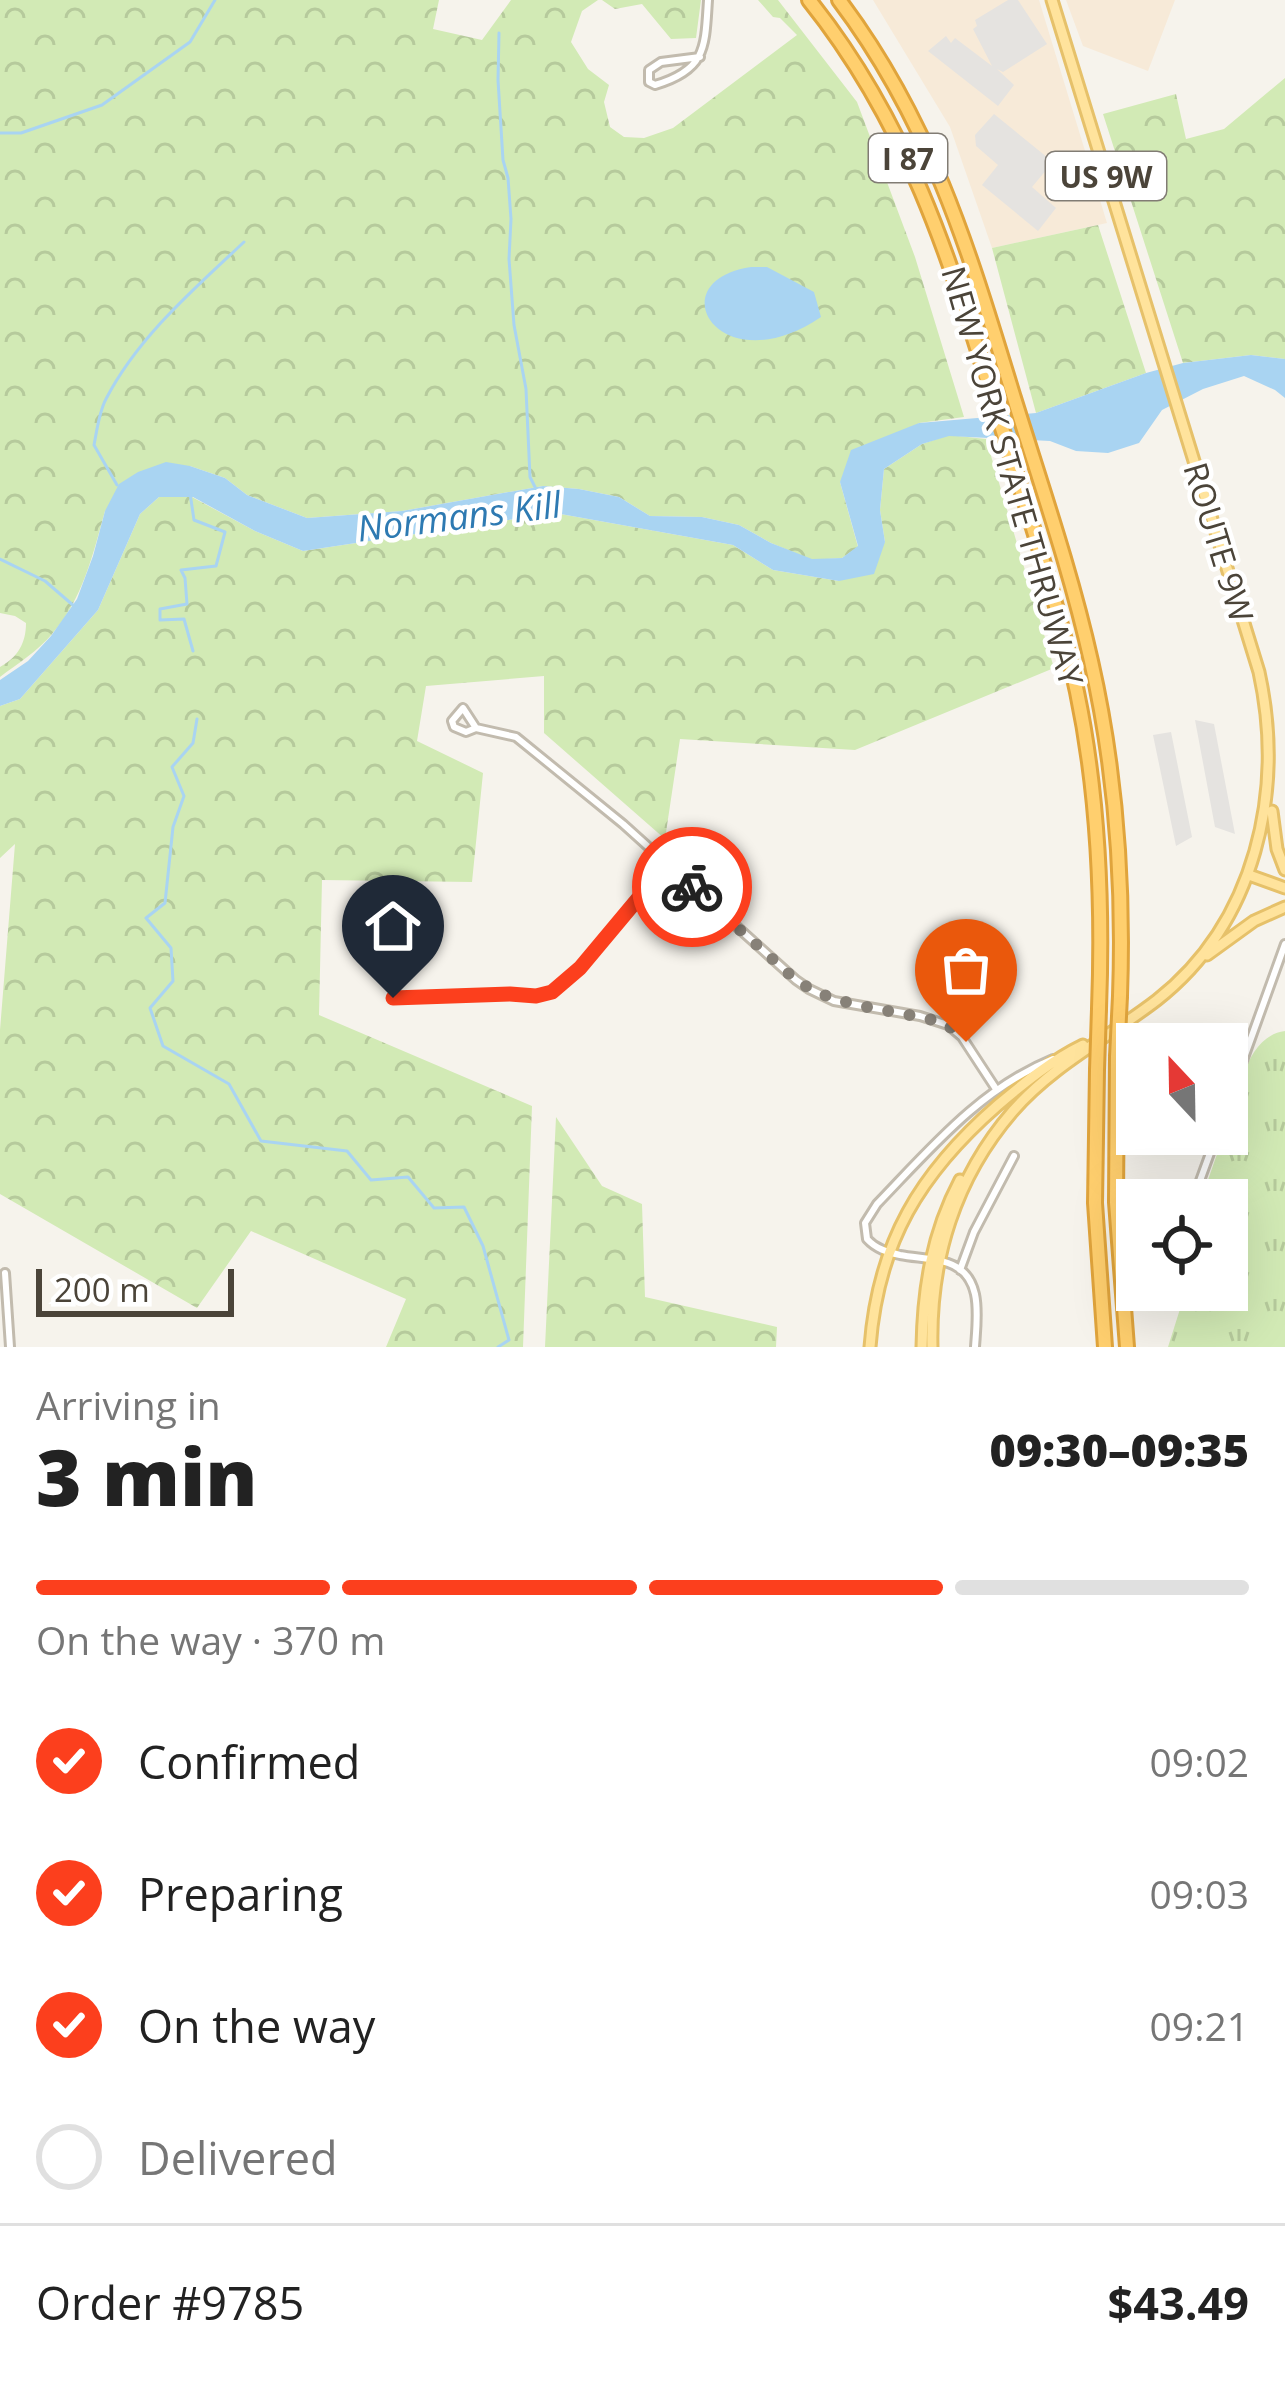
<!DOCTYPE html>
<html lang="en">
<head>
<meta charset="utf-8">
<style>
  :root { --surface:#fff; --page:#f2f2f2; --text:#222; --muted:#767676; --line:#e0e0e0; --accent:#fc3f1d }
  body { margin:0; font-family:"Open Sans",sans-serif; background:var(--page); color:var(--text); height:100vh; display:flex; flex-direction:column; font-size:45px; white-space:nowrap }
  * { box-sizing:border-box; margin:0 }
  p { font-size:39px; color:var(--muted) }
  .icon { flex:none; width:66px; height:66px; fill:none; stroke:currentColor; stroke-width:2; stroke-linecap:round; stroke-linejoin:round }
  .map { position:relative; height:1347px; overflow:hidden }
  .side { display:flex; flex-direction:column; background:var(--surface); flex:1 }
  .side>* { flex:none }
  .needle { width:78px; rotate:338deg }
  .controls { position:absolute; left:1116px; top:1023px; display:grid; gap:24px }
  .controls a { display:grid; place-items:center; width:132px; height:132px; border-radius:0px; background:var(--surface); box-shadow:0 12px 48px #0002; font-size:60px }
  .scale { position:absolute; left:36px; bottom:30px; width:198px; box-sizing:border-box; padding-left:12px; border:6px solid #4b4439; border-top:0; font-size:33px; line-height:42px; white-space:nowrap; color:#4b4439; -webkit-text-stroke:9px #fff; paint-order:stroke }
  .pin { position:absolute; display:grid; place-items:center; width:102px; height:102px; color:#fff; margin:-123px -51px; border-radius:50% 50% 50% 0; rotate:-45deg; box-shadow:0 0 12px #0007 }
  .pin .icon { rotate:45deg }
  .courier { position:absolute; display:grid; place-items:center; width:120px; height:120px; margin:-60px; border:9px solid #fc3f1d; border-radius:50%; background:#fff; color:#222; box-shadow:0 3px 15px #0007 }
  .overview em { font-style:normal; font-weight:800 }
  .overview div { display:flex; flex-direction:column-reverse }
  .overview { display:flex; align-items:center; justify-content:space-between; height:204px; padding:0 36px }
  h1 { font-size:78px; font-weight:800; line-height:90px }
  .bar { display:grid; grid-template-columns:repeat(4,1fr); gap:18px 12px; align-content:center; height:144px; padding:0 36px }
  .bar i { height:15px; border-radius:9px; background:var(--line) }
  .bar .on { background:var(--accent) }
  .bar p { grid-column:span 4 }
  .line { display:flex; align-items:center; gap:30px; padding:0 36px; border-top:3px solid var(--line) }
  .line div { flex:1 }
  ol { padding:0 36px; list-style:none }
  li { display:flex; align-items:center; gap:36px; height:132px }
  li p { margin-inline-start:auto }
  li .icon { padding:12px; border-radius:50%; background:var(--accent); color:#fff; stroke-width:4 }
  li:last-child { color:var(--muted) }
  li i { width:66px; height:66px; border:6px solid var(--line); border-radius:50% }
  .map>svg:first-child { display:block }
</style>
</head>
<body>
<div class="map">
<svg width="1285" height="1347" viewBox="0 0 1285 1347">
  <defs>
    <pattern id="forest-crowns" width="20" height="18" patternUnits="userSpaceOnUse" patternTransform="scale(3)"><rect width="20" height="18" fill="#d2eab5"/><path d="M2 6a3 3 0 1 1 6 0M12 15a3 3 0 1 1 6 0" fill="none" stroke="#b6ca9c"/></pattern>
    <pattern id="park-tufts" width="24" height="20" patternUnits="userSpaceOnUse" patternTransform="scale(3)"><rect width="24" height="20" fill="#d2eab5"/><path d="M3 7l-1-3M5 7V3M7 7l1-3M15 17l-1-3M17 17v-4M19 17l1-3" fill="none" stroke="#b6ca9c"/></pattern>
  </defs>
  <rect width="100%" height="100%" fill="#f6f3ec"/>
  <path fill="#f7ead8" d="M873,0H1039L1107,223L992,248L950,127Z
    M1066,0H1175L1148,71L1083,46Z"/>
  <path fill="url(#forest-crowns)" d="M0,0H439L433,29L482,40L511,0H598L582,11L571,42L588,69L609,85L604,102L610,127L624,137L644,138L673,128L797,35L780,18L773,17L758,0H778L857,102L915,257L964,417L919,423L840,482L858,547L842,558L812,560L771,543L739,525L702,517L650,516L619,497L579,489L543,486L402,511L307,518L247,495L225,478L190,466L105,511C93,554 83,599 52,634C38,651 17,664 0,677V667C18,657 26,643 26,623L15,616L0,613Z
    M602,0H701L696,38L671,39L642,4L615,9Z
    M1285,78V359L1251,355L1183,363L1103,114L1176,94L1186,139L1224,129Z
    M1098,225L1146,373L1036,413L992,248Z
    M949,435L986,439L1054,668L855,750L680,739L665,839L544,733V676L426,686L417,741L483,773L472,882L322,880L319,1015L532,1106L523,1347H386L406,1299L251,1231L197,1308L0,1194V1030L15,844L0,858V706L20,699L98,610L140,514L159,497H192L255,531L303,551L555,513L733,545L773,570L839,581L885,542L880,510L884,469L922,444Z
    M556,1117L602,1186L642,1204L645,1297L777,1327L776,1347H545Z"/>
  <path fill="url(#park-tufts)" d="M1285,1031V1347H1168L1186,1290H1227V1200H1201L1224,1134H1227V1127C1238,1094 1246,1036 1285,1031Z"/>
  <path fill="#e5e3e0" d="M1008,0H1018L1047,44L1003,72L997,69L1014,85L998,106L928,51L946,36L951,43L955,38L992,66L973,29L977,26L975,20Z
    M994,114L1053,162L1032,187L1056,208L1038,231L982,185L998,165L976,146L975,135Z
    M1195,720L1214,724L1235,834L1215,827Z
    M1171,732L1192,837L1176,846L1153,735Z"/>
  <path fill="#a9d4f2" d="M751,267H767L814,292L821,317C719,386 657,281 751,267Z
    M1251,355L1285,359V398L1275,390L1244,376L1203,389L1162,410L1139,443L1108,453L1076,451L1050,441L949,436L922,444L884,469L880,510L885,542L874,574L839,581L773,570L733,545L555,513L303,551L255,531L193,497H159L140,514L98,610L20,699L0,706V680L28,661L51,636L77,599L93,556L105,511L119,484L138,472L166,462L190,466L225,478L247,495L307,518L402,511L543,486L579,489L619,497L650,516L702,517L739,525L771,543L812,559L842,558L858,546L840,482L851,450L919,423L1036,413L1146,373L1183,363Z"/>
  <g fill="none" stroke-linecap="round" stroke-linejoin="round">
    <path stroke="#a9d4f2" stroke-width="3" d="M499,33L498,80L503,160L508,178L511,219L509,259L514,325L526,389L530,477L536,489
      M0,133H21L102,105L190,42L215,0
      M117,485L94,445C97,430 99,412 106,399C138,337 194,289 244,242
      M190,493L194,520L225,532L216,566L181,570L185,578L187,604L160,609V620L184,619L193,651
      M0,559L45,581L74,606
      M197,719L193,743L172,767L184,796L173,827L165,903L146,918L171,948L173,981L150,1008L163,1046L229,1084L261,1141L347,1151L371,1180L408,1177L434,1208L464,1207L483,1246L509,1340L498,1347"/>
    <g stroke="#c2bbae" stroke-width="12">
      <path id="minor" d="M700,57L661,62L649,70V82L655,85C707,70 705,46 708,0
        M476,728L463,708L452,721L454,727L466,732L476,728L516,737L623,824L796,980L809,989L834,1001L920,1016L948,1025L962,1037L996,1089
        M393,998L510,994L536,996L552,991L581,968L667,864
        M1227,1105L1285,944
        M1193,1200L1217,1134
        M960,1270L974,1232L1014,1156
        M5,1273L10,1347
        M1159,1297L1162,1290
        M975,1347C977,1317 984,1275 948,1263C933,1258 916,1258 900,1255C887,1252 876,1249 867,1239L865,1223L877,1204C931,1148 980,1089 1053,1059"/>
    </g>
    <g stroke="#e6c16a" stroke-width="15">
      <path id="primary" d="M1272,811L1277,849L1285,870
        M1249,875L1285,888
        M1207,955L1254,921L1285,907
        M870,1347C878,1242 920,1173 998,1105C1024,1083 1052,1060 1083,1045
        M922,1347C923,1288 932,1233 960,1180
        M932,1347C930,1260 955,1178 1013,1111C1053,1065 1109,1037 1157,1000C1256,922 1285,791 1259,672L1052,0"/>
    </g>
    <g stroke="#e0a43c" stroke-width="18">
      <path id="motorway" d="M809,0C910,126 950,260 997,412C1025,504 1057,597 1077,692C1099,797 1103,903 1099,1009
        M839,0C932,123 970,254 1014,398C1041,485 1071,572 1091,661C1116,771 1124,883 1120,996
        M1117,1057L1116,1202L1127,1347
        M1097,1070L1095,1203L1105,1347"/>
    </g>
    <use href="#minor" stroke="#fff" stroke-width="6"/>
    <use href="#primary" stroke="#ffe39c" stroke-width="9"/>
    <use href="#motorway" stroke="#ffcf6e" stroke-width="12"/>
    <g stroke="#e0a43c" stroke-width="18" stroke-linecap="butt">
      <path id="motorway-bridge" d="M1117,1057L1120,996
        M1097,1070L1099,1009"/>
    </g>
    <use href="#motorway-bridge" stroke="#ffcf6e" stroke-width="12"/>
  </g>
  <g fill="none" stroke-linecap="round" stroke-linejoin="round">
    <path stroke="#878178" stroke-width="12" stroke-dasharray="0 21.6" d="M692,887L796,980C840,1010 893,1008 943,1023L953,1029L966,1042"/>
    <path stroke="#fc3f1d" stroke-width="15" d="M393,998L510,994L536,996L552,992L580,968L667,864L692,887"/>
  </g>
  <g text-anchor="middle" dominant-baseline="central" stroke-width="9" stroke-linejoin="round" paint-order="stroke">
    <g fill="#fff" stroke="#817c74" stroke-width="3">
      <rect x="869" y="134" width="78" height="48" rx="9"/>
      <rect x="1046" y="152" width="120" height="48" rx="9"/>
    </g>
    <g font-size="30" font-weight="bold" fill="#4b4439">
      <text x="908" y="158">I 87</text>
      <text x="1106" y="176">US 9W</text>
    </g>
    <g font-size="33" fill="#4b4439" stroke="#fff">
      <text transform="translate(1013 476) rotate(74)">NEW YORK STATE THRUWAY</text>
      <text transform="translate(1219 542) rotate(73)">ROUTE 9W</text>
    </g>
    <g font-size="36" font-style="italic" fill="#2e7ab2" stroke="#fff">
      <text transform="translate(459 516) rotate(-7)">Normans Kill</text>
    </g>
  </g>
</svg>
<div class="controls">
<a><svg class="needle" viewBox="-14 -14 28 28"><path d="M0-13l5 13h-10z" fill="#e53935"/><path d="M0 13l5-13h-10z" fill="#767676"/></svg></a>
<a><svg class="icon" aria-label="locate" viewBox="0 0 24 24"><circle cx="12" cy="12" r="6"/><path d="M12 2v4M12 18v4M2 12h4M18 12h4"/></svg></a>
</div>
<div class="scale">200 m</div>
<div class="pin" style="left:966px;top:1042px;background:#ea580c"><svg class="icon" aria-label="bag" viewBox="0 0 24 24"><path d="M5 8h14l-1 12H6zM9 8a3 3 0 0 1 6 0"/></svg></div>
<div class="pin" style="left:393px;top:998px;background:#1f2937"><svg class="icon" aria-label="home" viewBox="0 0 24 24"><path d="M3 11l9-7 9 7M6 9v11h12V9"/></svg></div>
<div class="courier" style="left:692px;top:887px"><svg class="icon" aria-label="bike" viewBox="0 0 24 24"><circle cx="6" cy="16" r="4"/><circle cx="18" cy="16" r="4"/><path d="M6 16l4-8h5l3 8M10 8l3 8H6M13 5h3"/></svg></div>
</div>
<section class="side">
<div class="overview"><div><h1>3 min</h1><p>Arriving in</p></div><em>09:30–09:35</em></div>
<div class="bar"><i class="on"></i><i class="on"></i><i class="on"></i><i></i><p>On the way · 370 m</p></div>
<ol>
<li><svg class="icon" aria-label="check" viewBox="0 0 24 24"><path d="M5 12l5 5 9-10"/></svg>Confirmed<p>09:02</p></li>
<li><svg class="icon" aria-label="check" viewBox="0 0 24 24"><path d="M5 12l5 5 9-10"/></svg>Preparing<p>09:03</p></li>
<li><svg class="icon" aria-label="check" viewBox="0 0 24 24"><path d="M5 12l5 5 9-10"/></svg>On the way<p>09:21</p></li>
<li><i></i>Delivered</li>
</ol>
<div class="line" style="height:156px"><div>Order #9785</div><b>$43.49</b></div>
</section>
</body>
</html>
